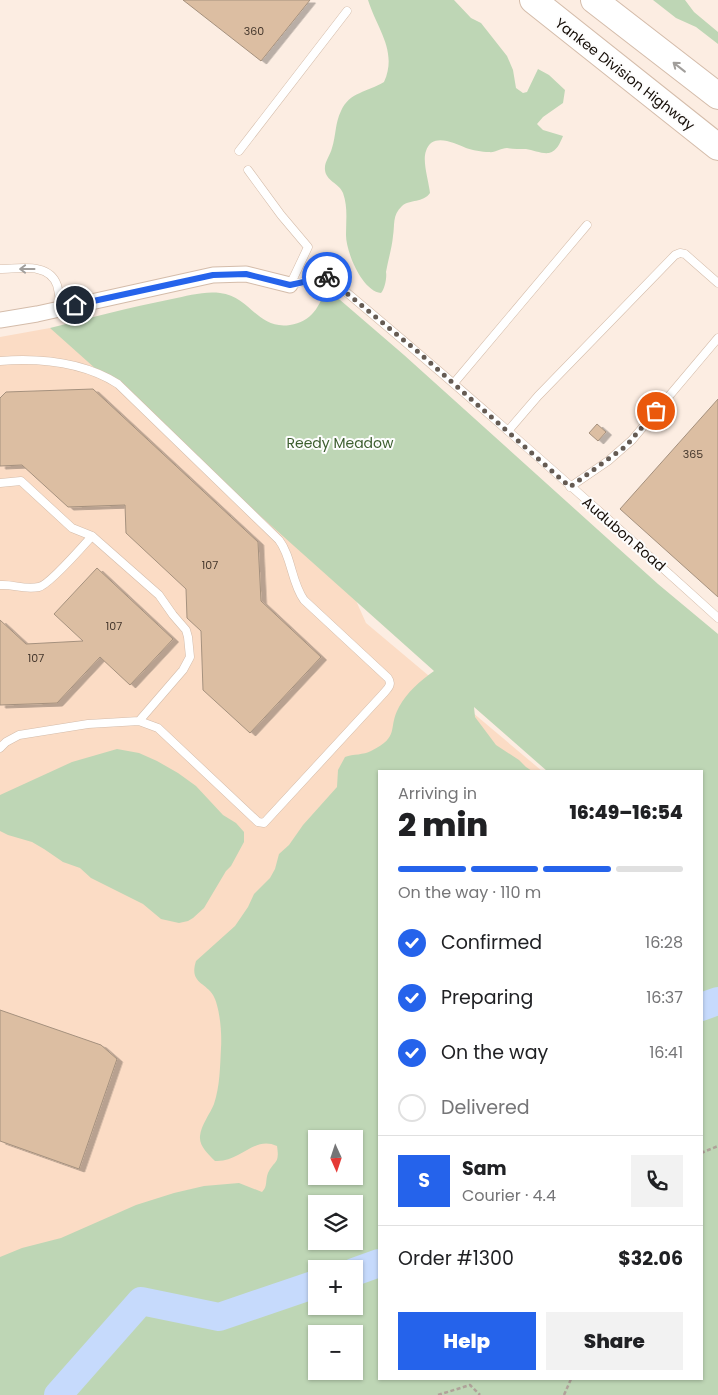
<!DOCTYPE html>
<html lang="en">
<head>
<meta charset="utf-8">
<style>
  :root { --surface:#fff; --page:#f2f2f2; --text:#202124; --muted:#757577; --line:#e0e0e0; --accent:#2563eb }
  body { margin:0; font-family:Poppins,sans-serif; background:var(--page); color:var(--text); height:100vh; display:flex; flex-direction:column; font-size:19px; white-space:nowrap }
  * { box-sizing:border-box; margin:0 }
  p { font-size:16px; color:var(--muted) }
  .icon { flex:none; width:28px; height:28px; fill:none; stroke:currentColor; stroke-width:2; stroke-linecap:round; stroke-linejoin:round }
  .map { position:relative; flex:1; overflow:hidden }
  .side { position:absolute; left:378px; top:770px; width:325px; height:610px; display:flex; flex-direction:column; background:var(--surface); border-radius:0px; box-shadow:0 1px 4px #0004 }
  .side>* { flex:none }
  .needle { width:32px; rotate:177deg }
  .fabs { position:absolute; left:308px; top:1130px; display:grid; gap:10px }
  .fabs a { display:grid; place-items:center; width:55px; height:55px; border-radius:0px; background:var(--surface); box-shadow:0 1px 4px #0004; font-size:25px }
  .pin { position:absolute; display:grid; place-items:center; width:42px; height:42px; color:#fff; margin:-21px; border:2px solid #fff; border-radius:50%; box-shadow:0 1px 5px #0007 }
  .courier { position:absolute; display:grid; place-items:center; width:50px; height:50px; margin:-25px; border:4px solid #2563eb; border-radius:50%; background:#fff; color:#222; box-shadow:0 1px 6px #0007 }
  .headline em { font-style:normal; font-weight:800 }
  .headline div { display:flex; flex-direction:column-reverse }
  .headline { display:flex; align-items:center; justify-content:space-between; height:85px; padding:0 20px }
  h1 { font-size:32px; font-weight:800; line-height:38px }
  .bar { display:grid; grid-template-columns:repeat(4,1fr); gap:8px 5px; align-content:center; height:60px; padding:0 20px }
  .bar i { height:6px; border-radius:4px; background:var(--line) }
  .bar .active { background:var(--accent) }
  .bar p { grid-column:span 4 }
  .line { display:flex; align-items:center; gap:12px; padding:0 20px; border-top:1px solid var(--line) }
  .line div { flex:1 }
  .round { display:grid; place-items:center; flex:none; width:52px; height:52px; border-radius:0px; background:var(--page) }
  ol { padding:0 20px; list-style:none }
  li { display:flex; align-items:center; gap:15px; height:55px }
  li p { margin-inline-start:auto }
  li .icon { padding:5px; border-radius:50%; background:var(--accent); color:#fff; stroke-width:4 }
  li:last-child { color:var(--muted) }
  li i { width:28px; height:28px; border:2px solid var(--line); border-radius:50% }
  .action { display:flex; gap:10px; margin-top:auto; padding:10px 20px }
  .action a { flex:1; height:58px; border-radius:0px; background:var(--accent); color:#fff; font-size:20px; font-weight:800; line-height:58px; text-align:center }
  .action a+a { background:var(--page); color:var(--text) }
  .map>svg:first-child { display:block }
</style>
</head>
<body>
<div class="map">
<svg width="718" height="1395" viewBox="0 0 718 1395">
  <defs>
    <filter id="shadow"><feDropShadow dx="5.5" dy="3" stdDeviation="0" flood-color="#0004"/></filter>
  </defs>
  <rect width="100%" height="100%" fill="#fcede2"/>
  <path fill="#fbdcc5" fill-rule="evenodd" d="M50,328L139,349L345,576L366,623L542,771H379V1164L316,1204L0,1288V337ZM316,1139H354V1176H316Z"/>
  <path fill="#bed6b5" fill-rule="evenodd" d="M368,0H454L471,18L481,23L507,56L513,70L516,88L523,93L527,92L538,69L549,75L565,90L563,103L543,117L537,124L543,130L563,136C560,143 557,151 549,153C542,154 533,150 526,149C520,149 513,149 507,148C501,148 495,153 489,152C482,152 472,150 466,148C454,143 432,132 426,151C422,161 429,182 430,193C423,203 410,199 402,206C392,215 395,225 393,236C392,248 388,260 386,272C387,277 385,289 381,293C362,291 346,252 346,235C346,220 348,207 343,193C339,183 326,181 325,170C324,162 330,156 332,148C336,136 335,123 341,111C349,92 368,92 384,82C398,51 377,29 368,0Z
    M653,0H685L694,12L718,32V44L696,27L676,18Z
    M325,287L404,355L658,584L718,634V1395H0V1257L22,1248L61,1238L136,1205L174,1193L204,1186L239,1183L262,1192C268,1186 265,1181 268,1173C274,1160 280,1165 277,1146C254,1135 240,1163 215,1161C208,1154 199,1146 200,1136C201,1125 210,1114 214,1104C220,1086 220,1067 221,1048C222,1034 220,1007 213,995C205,982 189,983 196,961L235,926L248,907L254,894L270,878L275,869L279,854L289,845L303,825L337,787L338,770L345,757C353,754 364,755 371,751C401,736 387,729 399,707C408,691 419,682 434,671L50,328C90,318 131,307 172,299C187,296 204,291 220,293C250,296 257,330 290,325C311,322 321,306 325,287ZM474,707L547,771H701V1379H379V771H532L526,767L519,760L496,745L475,717ZM316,1139H354V1176H316ZM316,1204H354V1241H316ZM316,1269H354V1306H316ZM316,1334H354V1371H316Z
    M117,749L139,753L157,761L178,773L196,786L223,815L236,823L244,832V842L231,866L226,871L204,908L193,918L188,921L179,923L161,919L143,904L91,878L80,868L63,862L44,849L32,842L8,835L0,831V795L72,762Z"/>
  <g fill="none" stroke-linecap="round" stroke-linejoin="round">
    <path stroke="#c6dafc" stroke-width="28" d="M701,1007L718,1001
      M354,1272L379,1263
      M58,1395L141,1301L219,1317L316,1284"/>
  </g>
  <path fill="#dcbea2" stroke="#a5917e" filter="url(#shadow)" d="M183,0H310L261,61Z
    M93,389L258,542L261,601L321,657L250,733L203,690L201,631L187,618L186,589L126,533L125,505L68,507L22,465L0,466V398L6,392Z
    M718,399V597L620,509Z
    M597,424L606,432L598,441L589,433Z
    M97,568L173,639L130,685L100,657L57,703L0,705V620L26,644L83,641L54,614Z
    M0,1010L101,1045L117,1059L79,1169L0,1141Z"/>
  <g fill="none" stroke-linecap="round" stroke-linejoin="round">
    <g stroke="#d4bcaa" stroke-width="9">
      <path id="lane" d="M239,151L347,11
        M248,170L281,215L308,247L290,285
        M0,269C19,269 49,262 57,285C59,292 60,301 61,308
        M290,285L327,276C460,387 590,502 718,618
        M0,361C40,358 83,362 118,384L279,540C292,557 291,582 304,600L388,678C393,685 387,689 383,694L264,823L258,822L158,728L139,721L88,724L19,735L6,742L0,748
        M454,383L587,225
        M508,431L538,396L675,255L680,253L685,254L718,283
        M0,483L21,481L72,528L92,536
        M570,487L608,461L632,440L718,338
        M0,585C14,584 23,590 39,587C49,585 83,546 92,536L159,595L173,615L186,630L188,637L190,657L183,670L139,721"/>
    </g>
    <g stroke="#d4bcaa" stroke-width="17">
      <path id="street" d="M0,320L37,314L213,275L246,274L290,285"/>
    </g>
    <g stroke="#d4bcaa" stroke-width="28">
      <path id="highway" d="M533,0L718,147
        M594,0L718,96"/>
    </g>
    <path stroke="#afa299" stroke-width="2.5" stroke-dasharray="4 2.5" stroke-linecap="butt" d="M701,1153L718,1146
      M438,1395L470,1385L480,1395
      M564,1395L571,1379"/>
    <use href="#lane" stroke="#fff" stroke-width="8"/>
    <use href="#street" stroke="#fff" stroke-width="15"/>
    <use href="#highway" stroke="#fff" stroke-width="26"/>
  </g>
  <defs><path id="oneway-shaft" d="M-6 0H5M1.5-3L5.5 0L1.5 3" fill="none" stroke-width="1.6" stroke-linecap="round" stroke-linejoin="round" transform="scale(1.25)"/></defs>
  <g stroke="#a19e9b">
    <use href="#oneway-shaft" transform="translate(679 67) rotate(-142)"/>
    <use href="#oneway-shaft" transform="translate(27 269) rotate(-180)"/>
  </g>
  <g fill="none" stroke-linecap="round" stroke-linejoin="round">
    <path stroke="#655b53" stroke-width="5" stroke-dasharray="0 9" d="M327,277L417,351L570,487L626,446L656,411"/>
    <path stroke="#2563eb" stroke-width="6" d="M75,305L213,275L246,274L290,285L327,277"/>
  </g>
  <g text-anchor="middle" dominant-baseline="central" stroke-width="4" stroke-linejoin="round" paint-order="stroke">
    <g font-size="11" fill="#46382d">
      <text x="254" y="31">360</text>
      <text x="693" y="454">365</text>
      <text x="210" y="565">107</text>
      <text x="114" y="626">107</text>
      <text x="36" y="658">107</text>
    </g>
    <g font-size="14" fill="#140c06" stroke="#fdfdfd">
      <text transform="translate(625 74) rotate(38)">Yankee Division Highway</text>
      <text transform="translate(624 534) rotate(41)">Audubon Road</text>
    </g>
    <g font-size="14" fill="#3d5e2f" stroke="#fdfdfd">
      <text x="340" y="443">Reedy Meadow</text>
    </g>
  </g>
</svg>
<div class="fabs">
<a><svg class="needle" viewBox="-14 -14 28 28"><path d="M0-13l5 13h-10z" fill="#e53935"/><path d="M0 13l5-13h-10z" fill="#757577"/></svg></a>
<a><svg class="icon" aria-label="layers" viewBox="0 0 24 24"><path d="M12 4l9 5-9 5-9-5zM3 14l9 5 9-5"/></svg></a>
<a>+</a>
<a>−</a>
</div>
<div class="pin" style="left:656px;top:411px;background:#ea580c"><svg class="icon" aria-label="bag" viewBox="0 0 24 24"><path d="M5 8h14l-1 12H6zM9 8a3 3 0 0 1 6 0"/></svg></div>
<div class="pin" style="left:75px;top:305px;background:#1f2937"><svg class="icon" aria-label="home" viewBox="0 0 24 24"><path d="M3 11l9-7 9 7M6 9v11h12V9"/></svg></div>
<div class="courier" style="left:327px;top:277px"><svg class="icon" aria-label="bike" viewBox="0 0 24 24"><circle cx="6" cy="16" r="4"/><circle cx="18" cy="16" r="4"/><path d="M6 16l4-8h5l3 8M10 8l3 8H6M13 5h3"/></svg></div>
<section class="side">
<div class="headline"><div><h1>2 min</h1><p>Arriving in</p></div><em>16:49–16:54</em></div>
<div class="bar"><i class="active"></i><i class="active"></i><i class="active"></i><i></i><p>On the way · 110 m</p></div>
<ol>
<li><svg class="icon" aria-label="check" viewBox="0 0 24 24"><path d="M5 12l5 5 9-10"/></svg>Confirmed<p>16:28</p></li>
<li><svg class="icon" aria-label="check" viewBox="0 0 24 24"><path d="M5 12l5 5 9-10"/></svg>Preparing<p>16:37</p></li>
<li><svg class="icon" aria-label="check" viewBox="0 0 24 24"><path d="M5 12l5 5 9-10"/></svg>On the way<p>16:41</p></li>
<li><i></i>Delivered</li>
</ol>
<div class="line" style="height:90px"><b class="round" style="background:var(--accent);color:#fff">S</b><div><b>Sam</b><p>Courier · 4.4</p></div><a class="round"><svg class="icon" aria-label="phone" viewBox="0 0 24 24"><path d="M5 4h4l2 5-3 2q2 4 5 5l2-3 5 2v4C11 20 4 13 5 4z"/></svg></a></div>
<div class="line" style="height:65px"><div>Order #1300</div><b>$32.06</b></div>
<div class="action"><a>Help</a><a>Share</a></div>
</section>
</div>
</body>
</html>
